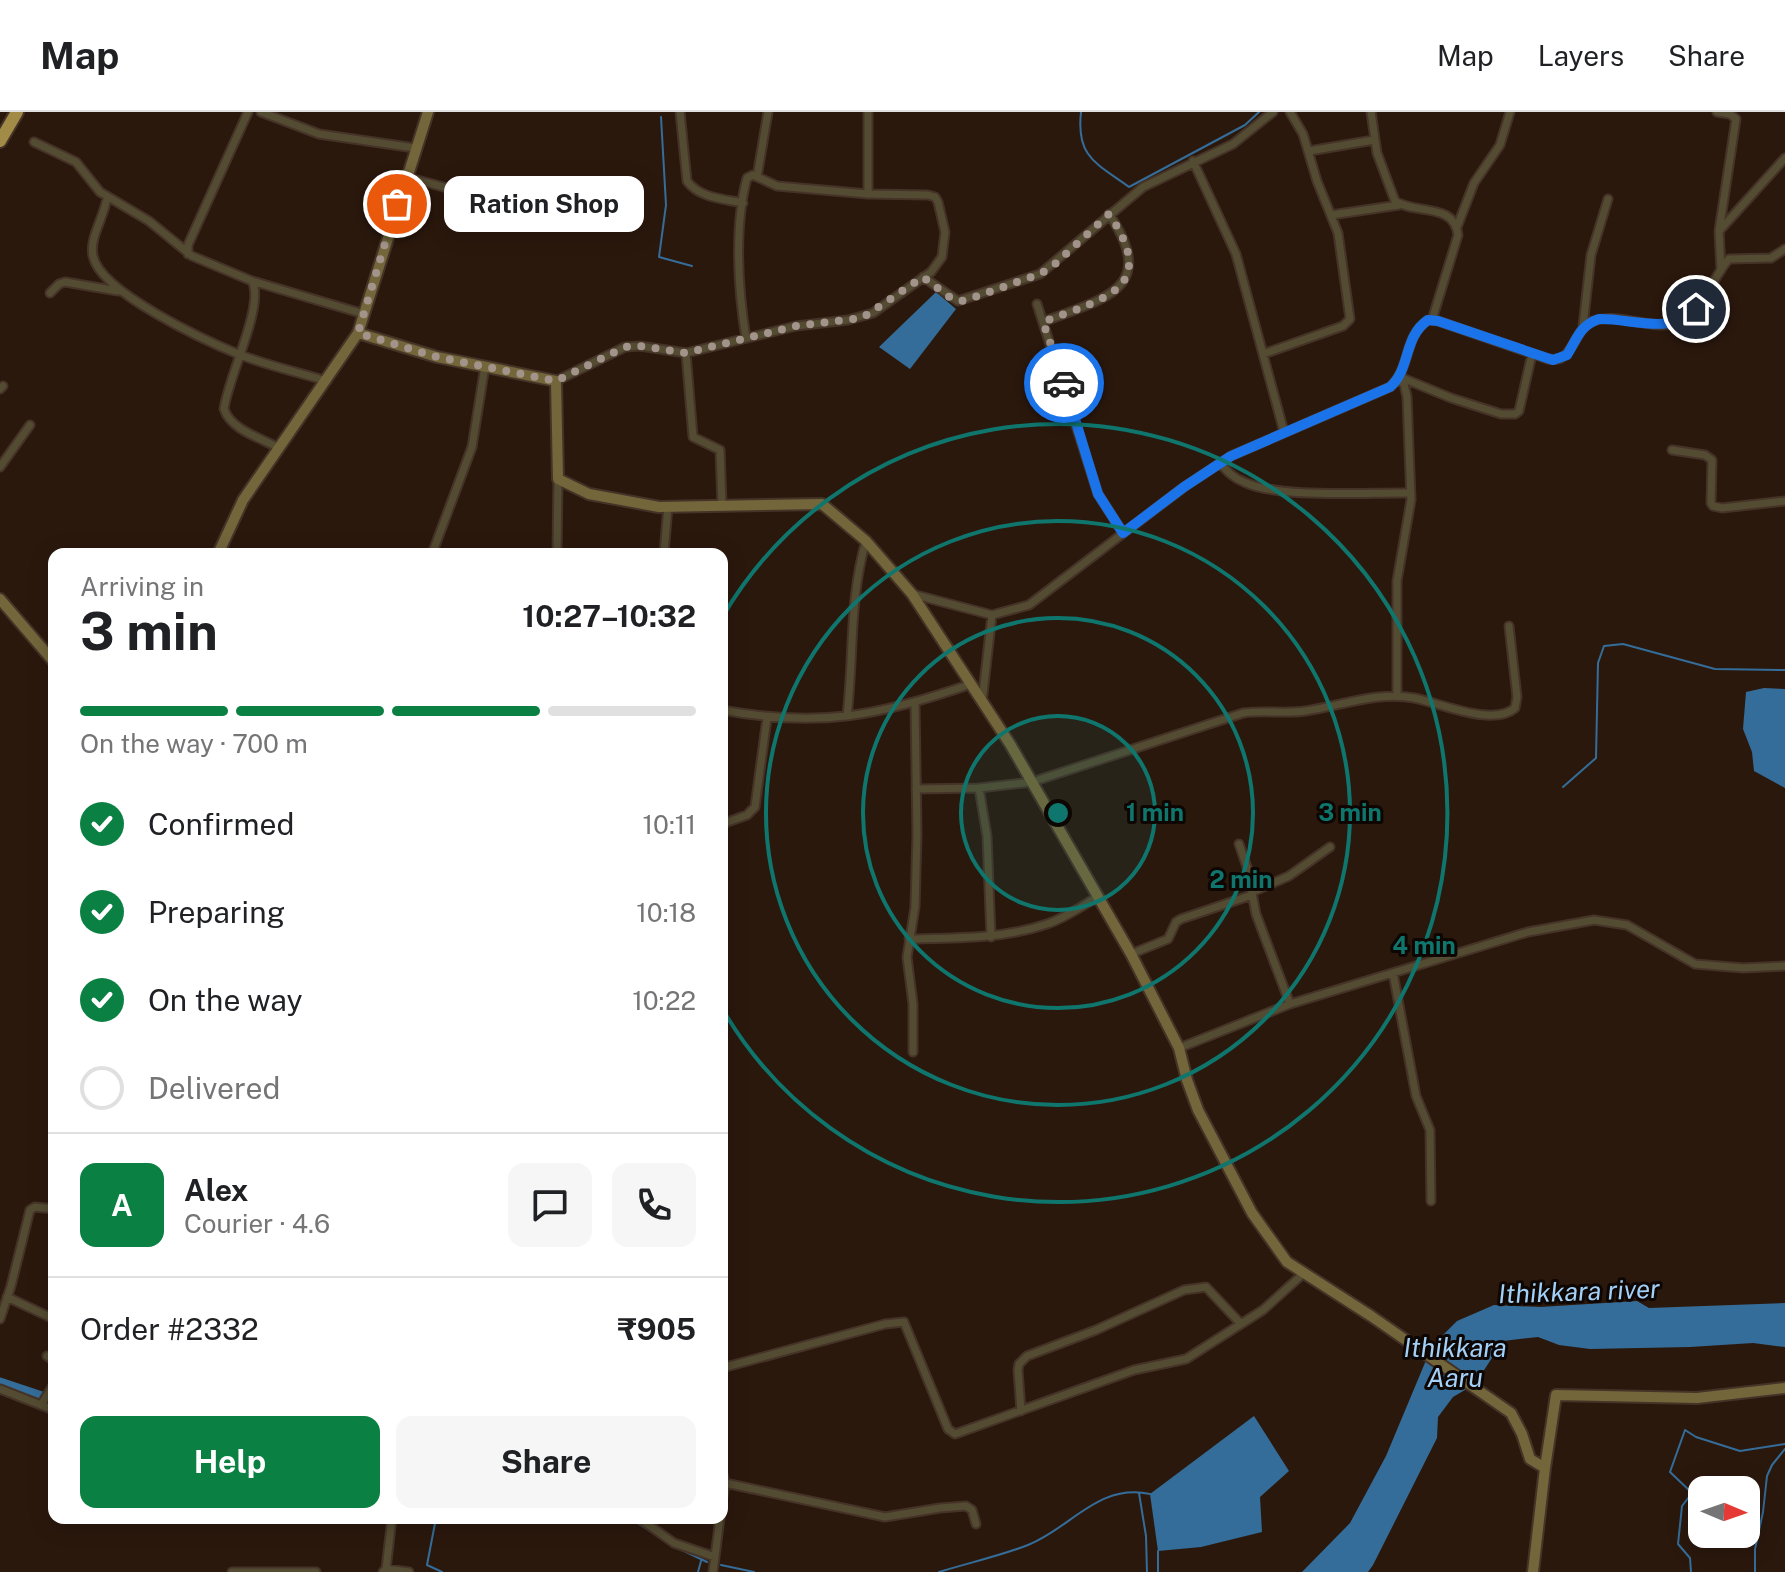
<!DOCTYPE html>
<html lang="en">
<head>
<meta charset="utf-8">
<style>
  :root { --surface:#fff; --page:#f6f6f6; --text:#202124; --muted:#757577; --line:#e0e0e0; --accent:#0b8043 }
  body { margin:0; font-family:"Public Sans",sans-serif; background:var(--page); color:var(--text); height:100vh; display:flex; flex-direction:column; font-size:30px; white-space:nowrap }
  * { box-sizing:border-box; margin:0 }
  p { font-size:26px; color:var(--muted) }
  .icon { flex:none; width:44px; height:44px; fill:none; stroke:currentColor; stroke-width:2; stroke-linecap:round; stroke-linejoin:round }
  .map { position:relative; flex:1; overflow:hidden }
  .details { position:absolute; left:48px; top:436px; width:680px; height:976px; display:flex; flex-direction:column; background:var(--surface); border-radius:16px; box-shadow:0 4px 20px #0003 }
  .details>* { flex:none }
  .needle { width:52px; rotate:92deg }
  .fabs { position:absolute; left:1688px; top:1364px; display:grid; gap:16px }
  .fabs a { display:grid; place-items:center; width:72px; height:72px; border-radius:16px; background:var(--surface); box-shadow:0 4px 20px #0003; font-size:40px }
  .pin { position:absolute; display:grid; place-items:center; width:68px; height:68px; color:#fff; margin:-34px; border:4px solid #fff; border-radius:50%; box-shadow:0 2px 8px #0007 }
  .courier { position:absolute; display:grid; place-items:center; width:80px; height:80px; margin:-40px; border:6px solid #1a73e8; border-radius:50%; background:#fff; color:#222; box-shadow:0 2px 10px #0007 }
  .bubble { position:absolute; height:56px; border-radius:16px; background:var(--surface); box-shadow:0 4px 20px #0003; font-size:26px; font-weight:700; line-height:56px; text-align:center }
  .head em { font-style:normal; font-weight:700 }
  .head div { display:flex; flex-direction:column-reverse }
  .head { display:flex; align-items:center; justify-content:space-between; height:136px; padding:0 32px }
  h1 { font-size:52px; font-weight:700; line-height:60px }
  .bar { display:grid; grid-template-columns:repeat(4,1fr); gap:12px 8px; align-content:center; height:96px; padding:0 32px }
  .bar i { height:10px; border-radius:6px; background:var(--line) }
  .bar .current { background:var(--accent) }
  .bar p { grid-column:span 4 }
  .line { display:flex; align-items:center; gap:20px; padding:0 32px; border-top:2px solid var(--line) }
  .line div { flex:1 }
  .round { display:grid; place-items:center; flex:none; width:84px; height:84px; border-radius:16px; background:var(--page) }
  ol { padding:0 32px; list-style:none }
  li { display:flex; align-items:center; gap:24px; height:88px }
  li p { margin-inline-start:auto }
  li .icon { padding:8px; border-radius:50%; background:var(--accent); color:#fff; stroke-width:4 }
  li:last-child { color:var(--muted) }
  li i { width:44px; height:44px; border:4px solid var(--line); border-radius:50% }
  .button { display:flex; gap:16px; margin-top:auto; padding:16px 32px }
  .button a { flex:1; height:92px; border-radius:16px; background:var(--accent); color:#fff; font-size:32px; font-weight:700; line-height:92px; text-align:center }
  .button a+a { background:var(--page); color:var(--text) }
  header { display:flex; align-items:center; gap:48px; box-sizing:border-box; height:112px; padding:0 40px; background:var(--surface); border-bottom:2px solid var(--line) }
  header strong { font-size:38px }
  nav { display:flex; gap:44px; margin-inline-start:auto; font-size:28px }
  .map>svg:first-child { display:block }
</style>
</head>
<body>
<header>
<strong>Map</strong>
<nav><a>Map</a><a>Layers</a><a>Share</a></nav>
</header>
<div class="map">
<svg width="1785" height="1460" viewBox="0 0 1785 1460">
  <rect width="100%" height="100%" fill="#2b180d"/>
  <path fill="#346d99" d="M936,180L956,197L910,257L879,235Z
    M1764,576L1785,577V676L1754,659L1752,640L1743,617L1746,580Z
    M1637,1189L1649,1196L1785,1191V1235L1753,1231L1690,1235L1590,1237L1559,1233L1538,1225L1503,1229L1475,1272L1453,1285L1438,1305L1437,1326L1373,1453L1368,1460H1302L1350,1411L1386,1344L1432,1234L1457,1209L1494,1193L1540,1195Z
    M1254,1304L1289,1359L1260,1385L1262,1420L1201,1435L1158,1439L1150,1382Z"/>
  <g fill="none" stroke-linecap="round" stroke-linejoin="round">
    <path stroke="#346d99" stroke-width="2" d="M1081,0C1076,45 1096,51 1129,75L1245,13L1259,0
      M661,5L666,93L659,145L692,154
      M1563,675L1596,646L1598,551L1604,534L1623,532L1715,557L1785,558
      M1139,1381L1146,1424L1147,1460
      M436,1406L427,1453L442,1460
      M630,1406L659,1425
      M682,1438L707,1450
      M721,1453L754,1460
      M698,1460L701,1449
      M939,1460C968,1451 1000,1444 1028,1433C1071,1416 1098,1371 1150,1382
      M1158,1460V1439
      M1691,1460L1690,1446L1678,1432L1682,1394L1692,1381L1670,1360L1685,1318L1696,1325L1740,1339L1785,1332
      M1755,1460V1437L1763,1400L1767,1364L1772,1353L1785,1337"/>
    <path stroke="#346d99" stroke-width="9" d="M0,1270L54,1288"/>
    <g stroke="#453328" stroke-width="11">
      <path id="street" d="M261,0L319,22L415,36
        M680,0L687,69C699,86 724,87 743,91
        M1371,0L1377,41L1395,89C1416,103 1454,90 1458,123L1432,208
        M1717,0L1730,2L1736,7L1719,119L1721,158
        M34,30L76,50L100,80L149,109L192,144L252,169C265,193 228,265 224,297C231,318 261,326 279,336
        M1309,39L1374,28
        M1193,49L1236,142L1284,320
        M406,65L451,77L530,79L534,84V111
        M757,65L768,0
        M107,85C105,104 89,125 93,144C100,180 204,228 238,242C266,253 297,260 327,269
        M1331,103L1399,93
        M1457,115L1474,71L1500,33L1510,0
        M1720,118L1785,46
        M188,142V133L248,0
        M923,165L958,189L1040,162L1143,75L1233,32L1273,0
        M252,169L364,202
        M50,181L59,172L65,170L118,179
        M1037,192L1098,382L1123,421
        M1043,210C1105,186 1159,177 1109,102
        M1583,214L1591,143L1608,87
        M746,226C738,178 734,114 747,66L753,63L777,74L868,82
        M686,241L693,325L720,338L722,393
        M1263,242L1343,214L1350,207L1338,121L1317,69L1303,22L1290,0
        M1400,265L1451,286L1501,302H1515L1519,299L1532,242
        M556,269L625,235L640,234L686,241L796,214L848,208L873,201L931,160L942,145L945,120L938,90L935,85L928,83L868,82V0
        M0,277L3,274
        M1672,338L1705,343L1712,348L1711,391L1713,394L1722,396L1785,389
        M1220,351C1227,359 1233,366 1244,370C1279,387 1369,380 1411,381
        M0,355L30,313
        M432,442L472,335L485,254
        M557,442L558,367
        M664,442L668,394
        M912,482L992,503L1029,493L1184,375L1231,344L1390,275C1411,257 1403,225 1428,208L1438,209L1548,247C1576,253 1572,213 1597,208C1625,201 1657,222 1684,208C1706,196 1712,165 1729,147L1771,146L1785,137
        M1397,584V469L1411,388L1407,285L1404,272L1398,267
        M982,590L992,503
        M722,598C819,616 879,604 971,572
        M847,604C854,545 849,486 866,429
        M979,676L987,724L991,825
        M916,677L979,676L1032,670L1243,601C1264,598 1284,602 1305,599C1341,594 1378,579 1414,586C1440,591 1493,615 1515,596L1517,585L1509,514
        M722,712L747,703L755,695L767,606
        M1239,732L1247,755L1256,802L1290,892
        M1252,780L1289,764L1330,735
        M909,827C956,826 1003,827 1047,812C1065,806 1081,795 1097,785
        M1131,842L1168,827L1176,810L1181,807L1252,783
        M1393,861L1416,984L1430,1018L1431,1089
        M1179,936L1290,892L1528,820L1594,808L1627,813L1695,852L1743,856L1785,854
        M913,940V892L907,845L915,795L917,722L915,591
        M7,1185L54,1207
        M0,1207L11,1174L30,1098L35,1095L54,1097
        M47,1244L54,1249
        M722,1256L885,1212L904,1210L948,1317L955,1322L1134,1258L1186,1247L1263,1198L1304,1161
        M0,1277L54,1298
        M41,1293L54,1272
        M1021,1299L1018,1258L1019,1252L1027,1244L1096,1218L1184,1178L1206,1175L1241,1212
        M722,1358L725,1371L722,1391
        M725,1371L885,1405L940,1396L966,1394L972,1398L976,1412
        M639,1406L674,1431L715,1445
        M386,1457L392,1406
        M232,1460H316
        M383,1460L386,1457L409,1460
        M713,1460L720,1406"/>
    </g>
    <g stroke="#453328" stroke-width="14">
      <path id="secondary" d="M428,0L358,221L437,245L556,269L558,367L589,382L659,395L822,392L866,429L912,482L1010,632L1131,842L1179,936L1187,968L1198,998L1252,1101L1287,1150L1371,1204L1511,1301L1522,1322L1530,1347L1545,1356L1556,1283L1697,1286L1785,1276
        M218,442L243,388L358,221
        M0,487L54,550
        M1533,1460L1545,1356"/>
    </g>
    <g stroke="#453328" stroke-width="16">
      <path id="highway" d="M0,29L17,0"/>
    </g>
    <use href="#street" stroke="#544c32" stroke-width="7"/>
    <use href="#secondary" stroke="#73663b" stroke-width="10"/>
    <use href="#highway" stroke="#a18b47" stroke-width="12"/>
  </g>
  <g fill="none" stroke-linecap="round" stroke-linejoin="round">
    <path stroke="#a3948b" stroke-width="8" stroke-dasharray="0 14.4" d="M397,92L358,221L437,245L556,269L625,235L640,234L686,241L796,214L862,206L923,165L952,187L962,189L972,186L1040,162L1053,154L1109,102C1160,177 1105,186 1043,210L1064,271"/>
    <path stroke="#1a73e8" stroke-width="10" d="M1064,271L1098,382L1123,421L1184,375L1231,344L1390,275C1411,257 1403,225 1428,208L1438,209L1553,248L1567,243C1577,227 1579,214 1599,207C1631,206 1671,224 1696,197"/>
  </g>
  <circle cx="1058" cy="701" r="97" fill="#0f766e" fill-opacity=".12"/>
  <g fill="none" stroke="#0f766e" stroke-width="4">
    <circle cx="1058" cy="701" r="97"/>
    <circle cx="1058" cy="701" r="195"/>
    <circle cx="1058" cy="701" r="292"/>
    <path d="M723 504A389 389 0 1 1 723 898"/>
  </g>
  <g text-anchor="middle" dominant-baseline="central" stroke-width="6" stroke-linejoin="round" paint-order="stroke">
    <g font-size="26" font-style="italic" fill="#a2d0f7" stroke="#0e0603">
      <text transform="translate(1579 1179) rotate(-2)">Ithikkara river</text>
      <text x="1455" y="1235">Ithikkara<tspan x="1455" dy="30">Aaru</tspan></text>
    </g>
  </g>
  <circle cx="1058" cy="701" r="12" fill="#0f766e" stroke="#0e0603" stroke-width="4"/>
  <g font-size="24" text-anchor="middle" font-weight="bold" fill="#0f766e" stroke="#0e0603" stroke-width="6" stroke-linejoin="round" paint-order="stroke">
    <text x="1155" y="709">1 min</text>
    <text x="1350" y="709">3 min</text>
    <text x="1241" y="776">2 min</text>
    <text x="1424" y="842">4 min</text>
  </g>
</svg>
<div class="fabs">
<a><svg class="needle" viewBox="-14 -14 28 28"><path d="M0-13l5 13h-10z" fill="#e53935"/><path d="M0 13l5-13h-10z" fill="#757577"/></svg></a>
</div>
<div class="pin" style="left:397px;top:92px;background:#ea580c"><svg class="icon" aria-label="bag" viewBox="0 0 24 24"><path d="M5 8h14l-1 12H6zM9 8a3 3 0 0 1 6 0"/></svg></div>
<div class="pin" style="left:1696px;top:197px;background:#1f2937"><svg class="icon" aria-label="home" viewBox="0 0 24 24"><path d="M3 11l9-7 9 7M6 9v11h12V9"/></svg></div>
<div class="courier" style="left:1064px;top:271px"><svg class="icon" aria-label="car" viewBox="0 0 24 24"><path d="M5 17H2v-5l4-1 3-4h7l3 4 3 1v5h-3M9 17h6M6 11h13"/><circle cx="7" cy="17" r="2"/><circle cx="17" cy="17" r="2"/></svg></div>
<div class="bubble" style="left:444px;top:64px;width:200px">Ration Shop</div>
<section class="details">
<div class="head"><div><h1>3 min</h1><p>Arriving in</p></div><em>10:27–10:32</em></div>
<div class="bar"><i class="current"></i><i class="current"></i><i class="current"></i><i></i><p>On the way · 700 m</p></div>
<ol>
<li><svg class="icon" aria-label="check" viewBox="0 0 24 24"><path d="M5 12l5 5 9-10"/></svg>Confirmed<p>10:11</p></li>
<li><svg class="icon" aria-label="check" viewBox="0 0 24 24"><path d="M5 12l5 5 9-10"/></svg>Preparing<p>10:18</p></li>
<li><svg class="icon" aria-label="check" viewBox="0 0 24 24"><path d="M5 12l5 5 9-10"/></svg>On the way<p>10:22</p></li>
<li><i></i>Delivered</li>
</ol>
<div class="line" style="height:144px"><b class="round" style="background:var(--accent);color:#fff">A</b><div><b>Alex</b><p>Courier · 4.6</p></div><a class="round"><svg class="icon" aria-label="chat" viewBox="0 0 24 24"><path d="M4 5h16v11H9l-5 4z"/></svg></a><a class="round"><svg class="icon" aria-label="phone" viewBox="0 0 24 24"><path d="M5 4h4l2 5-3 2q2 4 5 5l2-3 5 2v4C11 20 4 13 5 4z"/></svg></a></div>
<div class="line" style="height:104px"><div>Order #2332</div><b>₹905</b></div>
<div class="button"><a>Help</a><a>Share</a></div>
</section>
</div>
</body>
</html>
